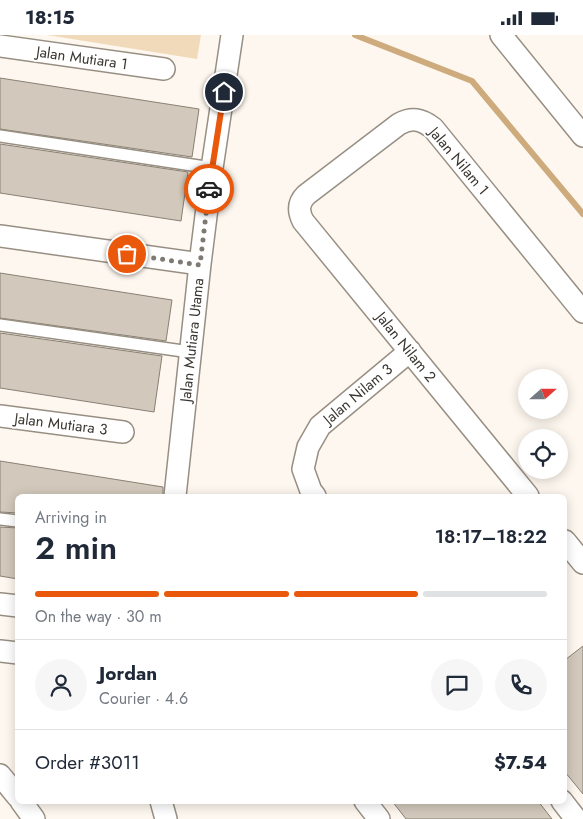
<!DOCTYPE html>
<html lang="en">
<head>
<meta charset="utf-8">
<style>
  :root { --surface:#fff; --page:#f6f6f7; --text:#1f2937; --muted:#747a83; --line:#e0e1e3; --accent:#ea580c }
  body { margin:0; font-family:Jost,sans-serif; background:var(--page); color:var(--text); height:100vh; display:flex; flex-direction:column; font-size:19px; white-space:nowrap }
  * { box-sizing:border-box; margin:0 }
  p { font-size:16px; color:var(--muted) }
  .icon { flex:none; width:28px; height:28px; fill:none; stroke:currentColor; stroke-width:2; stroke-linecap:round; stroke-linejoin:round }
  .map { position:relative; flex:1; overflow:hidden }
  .drawer { position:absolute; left:15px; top:459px; width:552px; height:310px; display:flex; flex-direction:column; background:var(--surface); border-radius:8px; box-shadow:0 2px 12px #0003 }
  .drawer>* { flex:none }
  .needle { width:32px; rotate:69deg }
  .buttons { position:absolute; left:518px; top:334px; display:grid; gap:10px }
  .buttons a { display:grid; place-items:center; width:50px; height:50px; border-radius:50%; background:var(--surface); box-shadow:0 2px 12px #0003; font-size:25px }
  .pin { position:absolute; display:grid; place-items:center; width:42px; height:42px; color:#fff; margin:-21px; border:2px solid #fff; border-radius:50%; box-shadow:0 1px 5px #0007 }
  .courier { position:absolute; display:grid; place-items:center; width:50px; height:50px; margin:-25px; border:4px solid #ea580c; border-radius:50%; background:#fff; color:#222; box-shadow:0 1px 6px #0007 }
  .head em { font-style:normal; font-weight:600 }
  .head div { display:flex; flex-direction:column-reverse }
  .head { display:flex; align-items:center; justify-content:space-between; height:85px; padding:0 20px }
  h1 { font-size:32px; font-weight:600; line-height:38px }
  .bar { display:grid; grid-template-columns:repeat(4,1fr); gap:8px 5px; align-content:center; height:60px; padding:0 20px }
  .bar i { height:6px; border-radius:4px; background:var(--line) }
  .bar .on { background:var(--accent) }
  .bar p { grid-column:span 4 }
  .line { display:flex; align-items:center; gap:12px; padding:0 20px; border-top:1px solid var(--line) }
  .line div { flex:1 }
  .round { display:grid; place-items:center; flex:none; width:52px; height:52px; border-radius:26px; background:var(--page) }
  .status { display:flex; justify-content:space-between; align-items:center; height:35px; padding:0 25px; background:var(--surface); direction:ltr }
  .status svg { height:14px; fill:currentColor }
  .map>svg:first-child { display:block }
</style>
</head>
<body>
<div class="status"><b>18:15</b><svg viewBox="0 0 49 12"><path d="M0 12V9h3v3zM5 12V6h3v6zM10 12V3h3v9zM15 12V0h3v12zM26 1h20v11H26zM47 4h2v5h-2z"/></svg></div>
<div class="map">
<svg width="583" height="784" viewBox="0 0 583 784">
  <rect width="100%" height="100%" fill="#fef7ef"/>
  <path fill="#f1daba" d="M47,0H201L197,24Z"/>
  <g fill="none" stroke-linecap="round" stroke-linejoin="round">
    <path stroke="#ceab7d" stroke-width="6" d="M355,0L472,46L583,179"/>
  </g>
  <path fill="#d2c8bb" stroke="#898074" d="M0,43L199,74L192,122L0,94Z
    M0,109L188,137L181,186L0,158Z
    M0,238L172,265L166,306L0,283Z
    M0,298L162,321L154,377L0,353Z
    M0,426L163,452V461H18V478L0,477Z
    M0,492L18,493V544L0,541Z
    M583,611V759L565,737V625Z
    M392,766H538L552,784H406Z"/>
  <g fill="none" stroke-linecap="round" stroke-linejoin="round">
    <g stroke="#988f83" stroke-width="14">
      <path id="lane" d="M0,101L212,133
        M0,290L190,317
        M0,484L18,486"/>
    </g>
    <g stroke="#988f83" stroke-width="24">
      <path id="street" d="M501,0L583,101
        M0,11L164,34
        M0,201L200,229
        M0,381L123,397
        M175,461L200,229L212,133L232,0
        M315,461L311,456L303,434L308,412L320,391L410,316
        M528,461L303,186C298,176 298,168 306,160L399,89C412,82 421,84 433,93L583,277
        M565,506L583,528
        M0,569L18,571
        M0,616L18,618
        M0,740L18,762
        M21,766L34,784
        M161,766L166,784
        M365,766L379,784
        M562,766L576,784"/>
    </g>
    <use href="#lane" stroke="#fff" stroke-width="11"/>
    <use href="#street" stroke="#fff" stroke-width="21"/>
  </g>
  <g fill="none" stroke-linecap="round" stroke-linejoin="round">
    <path stroke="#7e7973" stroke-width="5" stroke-dasharray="0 9" d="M127,219L200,230L209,154"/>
    <path stroke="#ea580c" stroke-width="6" d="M209,154L224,57"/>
  </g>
  <g text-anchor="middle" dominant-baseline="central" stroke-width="4" stroke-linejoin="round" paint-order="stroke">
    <g font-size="15" fill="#393530" stroke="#fff">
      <text transform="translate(82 23) rotate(8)">Jalan Mutiara 1</text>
      <text transform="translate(459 126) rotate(50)">Jalan Nilam 1</text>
      <text transform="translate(192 305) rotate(-84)">Jalan Mutiara Utama</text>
      <text transform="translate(406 312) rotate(51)">Jalan Nilam 2</text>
      <text transform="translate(358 359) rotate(-40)">Jalan Nilam 3</text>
      <text transform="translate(61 389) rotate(7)">Jalan Mutiara 3</text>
    </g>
  </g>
</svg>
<div class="buttons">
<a><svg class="needle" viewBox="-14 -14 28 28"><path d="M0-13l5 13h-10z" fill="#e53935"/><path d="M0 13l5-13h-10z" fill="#747a83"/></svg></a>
<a><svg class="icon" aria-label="locate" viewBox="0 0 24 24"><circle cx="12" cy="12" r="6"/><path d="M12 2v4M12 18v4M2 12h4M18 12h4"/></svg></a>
</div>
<div class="pin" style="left:127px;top:219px;background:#ea580c"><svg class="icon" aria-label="bag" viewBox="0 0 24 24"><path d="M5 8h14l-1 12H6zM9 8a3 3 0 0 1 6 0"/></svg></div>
<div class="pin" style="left:224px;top:57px;background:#1f2937"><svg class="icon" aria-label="home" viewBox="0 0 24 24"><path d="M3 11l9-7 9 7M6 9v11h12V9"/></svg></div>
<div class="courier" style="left:209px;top:154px"><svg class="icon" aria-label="car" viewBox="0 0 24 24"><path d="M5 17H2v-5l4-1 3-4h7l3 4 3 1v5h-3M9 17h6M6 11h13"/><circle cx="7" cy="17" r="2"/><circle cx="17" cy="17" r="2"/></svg></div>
<section class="drawer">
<div class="head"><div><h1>2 min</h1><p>Arriving in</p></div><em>18:17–18:22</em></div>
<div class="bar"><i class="on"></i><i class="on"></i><i class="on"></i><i></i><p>On the way · 30 m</p></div>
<div class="line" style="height:90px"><a class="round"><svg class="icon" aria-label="person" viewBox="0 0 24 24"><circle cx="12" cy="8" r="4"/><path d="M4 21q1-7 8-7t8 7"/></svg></a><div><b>Jordan</b><p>Courier · 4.6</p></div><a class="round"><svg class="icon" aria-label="chat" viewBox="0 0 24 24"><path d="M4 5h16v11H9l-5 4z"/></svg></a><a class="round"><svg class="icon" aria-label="phone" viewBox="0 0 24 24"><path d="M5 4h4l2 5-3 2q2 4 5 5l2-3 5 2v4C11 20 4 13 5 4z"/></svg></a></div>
<div class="line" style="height:65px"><div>Order #3011</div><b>$7.54</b></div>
</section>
</div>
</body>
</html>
